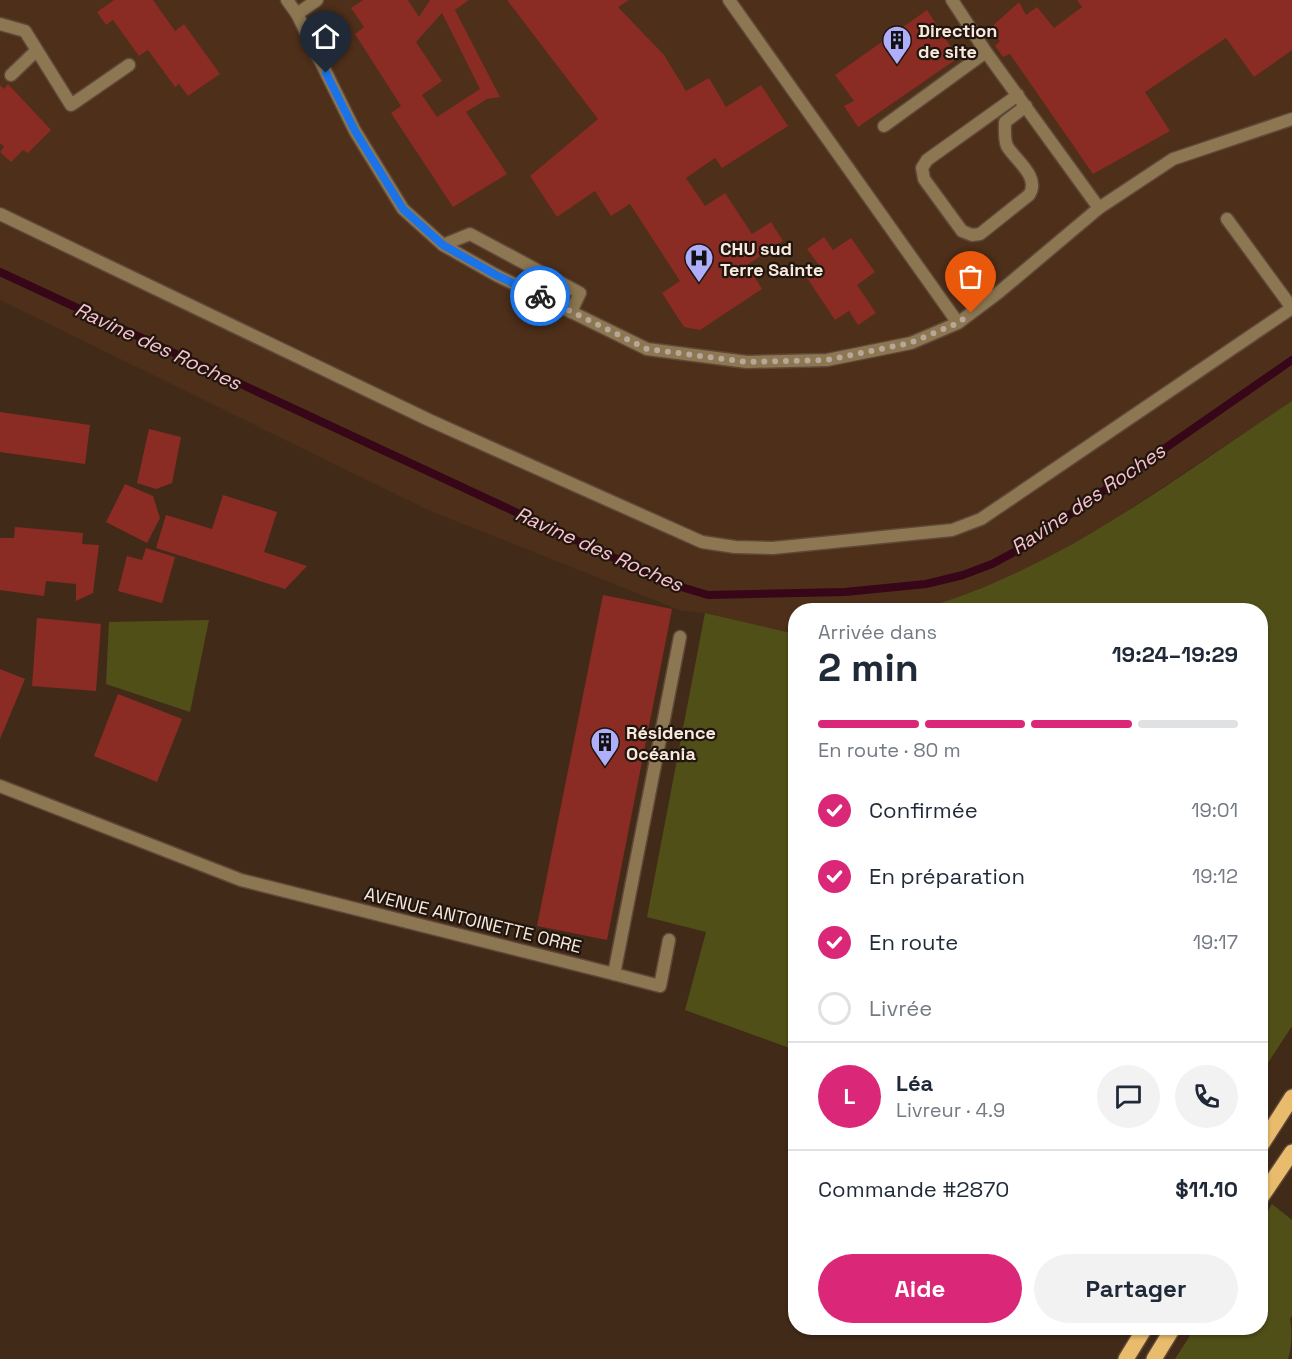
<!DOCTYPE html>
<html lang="fr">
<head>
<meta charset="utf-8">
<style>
  :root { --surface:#fff; --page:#f2f2f3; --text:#1f2937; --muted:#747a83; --line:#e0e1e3; --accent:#db2777 }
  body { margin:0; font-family:"Space Grotesk",sans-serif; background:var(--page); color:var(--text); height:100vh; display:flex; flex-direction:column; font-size:22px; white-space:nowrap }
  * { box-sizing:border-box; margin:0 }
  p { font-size:20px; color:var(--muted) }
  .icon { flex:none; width:33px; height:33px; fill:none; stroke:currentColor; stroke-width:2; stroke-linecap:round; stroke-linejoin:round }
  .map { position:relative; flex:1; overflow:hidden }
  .drawer { position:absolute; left:788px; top:603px; width:480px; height:732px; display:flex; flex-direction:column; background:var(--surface); border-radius:24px; box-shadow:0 2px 4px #0004 }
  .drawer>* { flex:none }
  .pin { position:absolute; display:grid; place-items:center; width:51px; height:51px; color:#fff; margin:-62px -26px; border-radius:50% 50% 50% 0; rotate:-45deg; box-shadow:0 0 6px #0007 }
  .pin .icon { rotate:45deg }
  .courier { position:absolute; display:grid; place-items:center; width:60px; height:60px; margin:-30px; border:4px solid #1a73e8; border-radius:50%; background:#fff; color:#222; box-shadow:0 2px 8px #0007 }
  .headline em { font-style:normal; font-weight:700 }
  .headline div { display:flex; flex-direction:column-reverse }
  .headline { display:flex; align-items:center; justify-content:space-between; height:102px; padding:0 30px }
  h1 { font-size:39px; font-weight:700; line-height:45px }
  .bar { display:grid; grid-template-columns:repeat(4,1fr); gap:9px 6px; align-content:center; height:72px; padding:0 30px }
  .bar i { height:8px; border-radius:4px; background:var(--line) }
  .bar .on { background:var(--accent) }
  .bar p { grid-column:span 4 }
  .line { display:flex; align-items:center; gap:15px; padding:0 30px; border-top:2px solid var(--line) }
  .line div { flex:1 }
  .round { display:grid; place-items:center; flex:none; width:63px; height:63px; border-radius:32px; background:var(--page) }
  ol { padding:0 30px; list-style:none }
  li { display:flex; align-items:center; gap:18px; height:66px }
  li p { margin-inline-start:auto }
  li .icon { padding:6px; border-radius:50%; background:var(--accent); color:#fff; stroke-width:4 }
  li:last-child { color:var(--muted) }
  li i { width:33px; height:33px; border:3px solid var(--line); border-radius:50% }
  .button { display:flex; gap:12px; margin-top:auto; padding:12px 30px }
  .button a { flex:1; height:69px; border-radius:36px; background:var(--accent); color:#fff; font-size:24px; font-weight:700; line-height:69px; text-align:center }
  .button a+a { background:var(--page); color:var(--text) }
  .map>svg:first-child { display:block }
</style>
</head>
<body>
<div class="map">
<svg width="1292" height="1359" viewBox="0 0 1292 1359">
  <rect width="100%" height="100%" fill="#422a19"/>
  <path fill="#4d2f1a" d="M0,0H1292V401L1112,521L1037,564L955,600L918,610H795L794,634L705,613L682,611L428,510L0,300Z"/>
  <path fill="#514f18" d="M1292,401V1026L1260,1075V610H918C1057,571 1174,479 1292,401Z
    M705,613L795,634V1050L685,1010L706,932L647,917Z
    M209,620L190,712L106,684L109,622Z
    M1272,1204L1292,1220V1315L1290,1319C1292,1330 1292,1348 1288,1359H1175L1195,1328H1260V1224Z"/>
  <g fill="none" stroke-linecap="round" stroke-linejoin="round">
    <path stroke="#370618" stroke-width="8" d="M0,272L668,583L708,595L845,592L926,584L963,575L992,564L1020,549L1292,360"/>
  </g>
  <path fill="#8a2c24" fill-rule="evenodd" d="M114,0H153L175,31L184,24L220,74L188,96L179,84L175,87L148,50L139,56L113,20L106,25L97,12Z
    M363,0H408L419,17L430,0H469L455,10L500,97L487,99L466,112L507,174L453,207L391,113L401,106L355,34L364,27L351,8ZM442,13L480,89L437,117L422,95L442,81L416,42Z
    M507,0H629L618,7L664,55L686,91L709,78L726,107L761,85L788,126L722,168L715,158L686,178L705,206L725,193L752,234L771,222L783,241L747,265L762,289L700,330L684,327L662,293L680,281L630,204L611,216L595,191L557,217L530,176L598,119Z
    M1077,0H1292V50L1254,77L1226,38L1145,92L1170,131L1093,174L1010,54L1003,57L995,46L1000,41L989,29L1019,2L1026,15L1037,7L1054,28L1082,7Z
    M927,10L958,58L858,127L844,106L854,101L835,75Z
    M8,84L51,130L28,153L23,150L11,162L0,152L4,147L0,143V85L4,89Z
    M824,237L833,250L851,238L875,272L857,285L876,313L858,325L849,311L835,320L807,278L821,268L807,249Z
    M0,412L90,425L85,464L0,452Z
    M149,429L181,437L172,483L156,489L137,483Z
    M125,484L153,496L160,518L147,543L106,522Z
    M223,495L277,512L264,552L307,566L285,589L156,548L166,515L212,529Z
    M15,527L83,533L82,544L99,545L93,593L76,601V584L46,581L44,596L0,590V538H14Z
    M146,548L175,557L162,603L118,591L127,556L142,560Z
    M603,595L672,609L607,940L537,926Z
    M37,618L101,624L96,691L32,686Z
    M0,669L25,679L0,739Z
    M118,694L182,719L157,782L94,756Z"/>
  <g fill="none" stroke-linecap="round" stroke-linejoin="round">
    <g stroke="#5f4838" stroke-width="15">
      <path id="lane" d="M952,0L986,52L1099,208
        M297,14L317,0
        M1018,95L927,160L922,168L924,179L962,231L972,235L980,234L1029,195C1041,177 1015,160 1007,146C1004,139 1005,129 1005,122L1026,106
        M884,126L986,52
        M0,214L429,420L702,542L735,547L773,548L952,530L981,519L1292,308L1227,219
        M443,245L470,234L580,293L571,312
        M614,974L660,986L669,940"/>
    </g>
    <g stroke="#5f4838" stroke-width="15">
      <path id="street" d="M287,0L297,14L355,131L403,209L443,245L496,275L647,349L747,362L827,360L911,343L958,323L998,293L1099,208L1173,159L1292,119
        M729,0L958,323
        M0,24L25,31L71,105L129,65
        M11,75L37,50
        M0,786L241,880L614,974L680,637"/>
    </g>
    <g stroke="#5f4838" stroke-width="18">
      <path id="primary" d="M1260,1147L1292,1097
        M1260,1199L1292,1152
        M1126,1359L1145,1328
        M1154,1359L1173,1328"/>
    </g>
    <use href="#lane" stroke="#8c7752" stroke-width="12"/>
    <use href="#street" stroke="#8c7752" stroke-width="12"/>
    <use href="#primary" stroke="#e9bc6d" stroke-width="15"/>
  </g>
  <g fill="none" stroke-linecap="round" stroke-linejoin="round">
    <path stroke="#b8a698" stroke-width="6" stroke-dasharray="0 10.8" d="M540,296L647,349L747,362L827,360L910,343L958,323L971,313"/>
    <path stroke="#1a73e8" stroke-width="8" d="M326,73L355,131L403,209L443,245L496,275L540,296"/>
  </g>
  <defs>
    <g id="building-pin" transform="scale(1.5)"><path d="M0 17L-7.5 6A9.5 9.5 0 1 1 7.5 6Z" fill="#afaefa" stroke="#21160e"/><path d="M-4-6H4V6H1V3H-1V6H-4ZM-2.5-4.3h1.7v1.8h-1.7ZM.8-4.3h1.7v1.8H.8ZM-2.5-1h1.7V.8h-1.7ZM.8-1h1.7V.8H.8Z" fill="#111"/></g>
    <g id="hospital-pin" transform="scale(1.5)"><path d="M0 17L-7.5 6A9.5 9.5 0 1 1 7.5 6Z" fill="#afaefa" stroke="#21160e"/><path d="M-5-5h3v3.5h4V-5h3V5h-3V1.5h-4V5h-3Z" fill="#111"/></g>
  </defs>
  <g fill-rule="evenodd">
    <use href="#building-pin" x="897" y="40"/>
    <use href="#hospital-pin" x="699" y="258"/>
    <use href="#building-pin" x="605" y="742"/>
  </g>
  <g text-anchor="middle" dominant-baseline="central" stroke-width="4.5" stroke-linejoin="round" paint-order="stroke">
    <g font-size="18" font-weight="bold" fill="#f8e8dd" stroke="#21160e" text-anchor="start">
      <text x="918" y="30">Direction<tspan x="918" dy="21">de site</tspan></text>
      <text x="720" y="248">CHU sud<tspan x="720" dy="21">Terre Sainte</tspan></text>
      <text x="626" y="732">Résidence<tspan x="626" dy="21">Océania</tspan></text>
    </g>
    <g font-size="18" fill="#f8e8dd" stroke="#21160e">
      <text transform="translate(473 920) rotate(14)">AVENUE ANTOINETTE ORRE</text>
    </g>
    <g font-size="20" font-style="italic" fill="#f8c2cf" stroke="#21160e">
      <text transform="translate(158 346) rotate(25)">Ravine des Roches</text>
      <text transform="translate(1088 499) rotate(-34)">Ravine des Roches</text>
      <text transform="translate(599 549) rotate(24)">Ravine des Roches</text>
    </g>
  </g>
</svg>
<div class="pin" style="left:971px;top:313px;background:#ea580c"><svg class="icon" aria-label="bag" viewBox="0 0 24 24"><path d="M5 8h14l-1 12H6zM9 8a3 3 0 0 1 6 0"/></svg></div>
<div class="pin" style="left:326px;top:73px;background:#1f2937"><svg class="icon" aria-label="home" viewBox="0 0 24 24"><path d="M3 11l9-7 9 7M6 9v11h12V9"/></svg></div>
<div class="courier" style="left:540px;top:296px"><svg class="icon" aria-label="bike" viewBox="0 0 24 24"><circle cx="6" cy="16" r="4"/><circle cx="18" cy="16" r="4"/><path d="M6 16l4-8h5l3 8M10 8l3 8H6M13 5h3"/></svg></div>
<section class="drawer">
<div class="headline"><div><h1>2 min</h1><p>Arrivée dans</p></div><em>19:24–19:29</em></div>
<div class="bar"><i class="on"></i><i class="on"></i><i class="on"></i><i></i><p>En route · 80 m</p></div>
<ol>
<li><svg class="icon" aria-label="check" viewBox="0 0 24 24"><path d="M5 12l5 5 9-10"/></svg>Confirmée<p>19:01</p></li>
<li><svg class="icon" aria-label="check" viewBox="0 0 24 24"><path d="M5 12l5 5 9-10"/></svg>En préparation<p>19:12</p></li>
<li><svg class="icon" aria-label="check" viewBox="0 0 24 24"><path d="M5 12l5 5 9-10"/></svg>En route<p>19:17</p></li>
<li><i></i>Livrée</li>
</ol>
<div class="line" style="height:108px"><b class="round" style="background:var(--accent);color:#fff">L</b><div><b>Léa</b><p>Livreur · 4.9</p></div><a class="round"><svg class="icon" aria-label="chat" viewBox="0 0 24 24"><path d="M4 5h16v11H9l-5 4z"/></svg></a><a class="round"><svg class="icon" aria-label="phone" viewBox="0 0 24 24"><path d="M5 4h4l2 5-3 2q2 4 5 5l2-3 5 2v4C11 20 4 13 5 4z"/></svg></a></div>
<div class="line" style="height:78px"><div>Commande #2870</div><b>$11.10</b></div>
<div class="button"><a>Aide</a><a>Partager</a></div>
</section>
</div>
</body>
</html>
